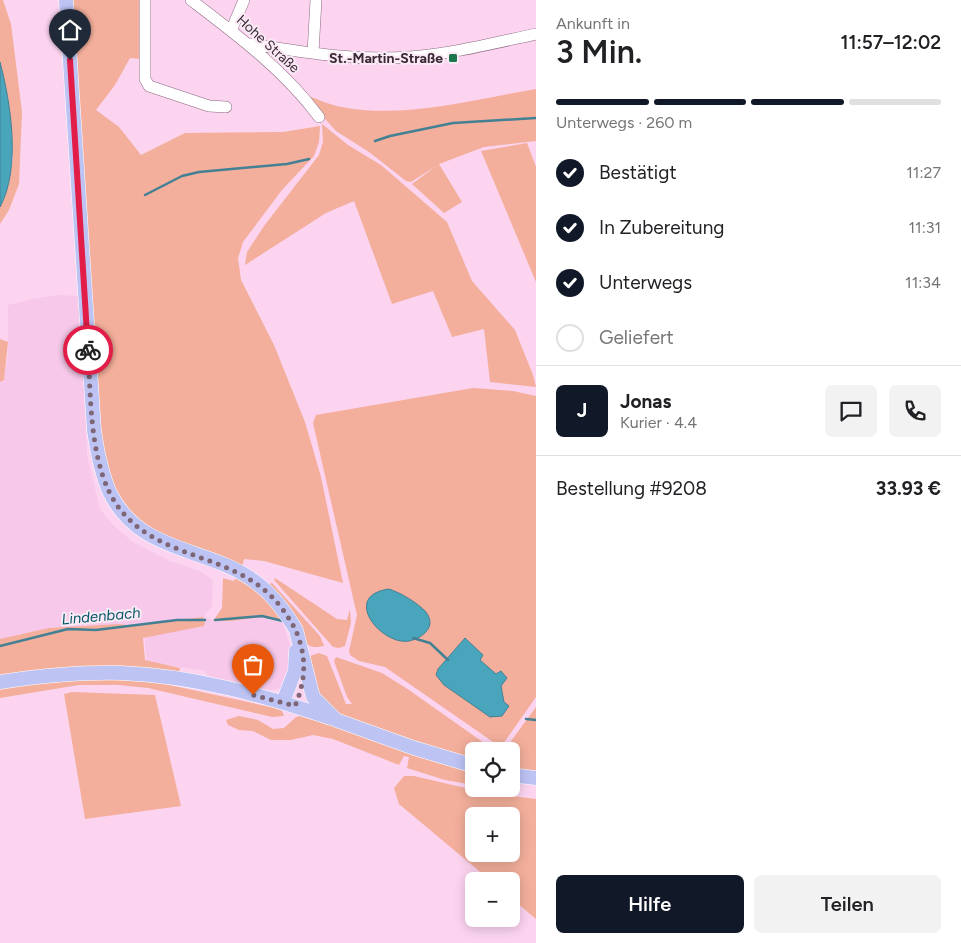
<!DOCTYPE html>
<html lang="de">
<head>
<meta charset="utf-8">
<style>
  :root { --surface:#fff; --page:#f2f2f2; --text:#202124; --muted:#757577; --line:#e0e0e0; --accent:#111827 }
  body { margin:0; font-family:Figtree,sans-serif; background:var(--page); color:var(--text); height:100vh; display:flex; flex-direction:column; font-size:19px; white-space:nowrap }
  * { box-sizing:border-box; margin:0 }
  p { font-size:16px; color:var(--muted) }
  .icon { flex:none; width:28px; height:28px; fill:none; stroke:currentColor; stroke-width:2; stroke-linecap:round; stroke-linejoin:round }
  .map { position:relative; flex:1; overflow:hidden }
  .side { display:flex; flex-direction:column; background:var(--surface); width:425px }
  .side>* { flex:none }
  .buttons { position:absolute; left:465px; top:742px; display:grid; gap:10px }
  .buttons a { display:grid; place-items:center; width:55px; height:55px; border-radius:8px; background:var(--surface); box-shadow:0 2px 12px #0003; font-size:25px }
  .pin { position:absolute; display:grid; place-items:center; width:42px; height:42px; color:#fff; margin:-51px -21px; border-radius:50% 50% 50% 0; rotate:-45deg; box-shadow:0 0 5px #0007 }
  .pin .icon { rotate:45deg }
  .courier { position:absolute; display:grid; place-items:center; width:50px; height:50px; margin:-25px; border:4px solid #e11d48; border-radius:50%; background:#fff; color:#222; box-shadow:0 1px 6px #0007 }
  .head em { font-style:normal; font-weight:600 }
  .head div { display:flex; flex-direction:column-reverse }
  .head { display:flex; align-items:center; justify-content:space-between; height:85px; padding:0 20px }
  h1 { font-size:32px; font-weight:600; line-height:38px }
  .bar { display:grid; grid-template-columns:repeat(4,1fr); gap:8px 5px; align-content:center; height:60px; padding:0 20px }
  .bar i { height:6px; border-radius:4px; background:var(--line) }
  .bar .active { background:var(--accent) }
  .bar p { grid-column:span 4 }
  .line { display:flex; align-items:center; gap:12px; padding:0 20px; border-top:1px solid var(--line) }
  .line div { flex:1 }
  .round { display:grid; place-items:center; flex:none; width:52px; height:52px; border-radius:8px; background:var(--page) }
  ol { padding:0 20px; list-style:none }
  li { display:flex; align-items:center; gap:15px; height:55px }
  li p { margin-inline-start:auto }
  li .icon { padding:5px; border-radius:50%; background:var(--accent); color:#fff; stroke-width:4 }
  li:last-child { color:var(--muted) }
  li i { width:28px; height:28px; border:2px solid var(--line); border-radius:50% }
  .primary-button { display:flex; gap:10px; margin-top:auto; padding:10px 20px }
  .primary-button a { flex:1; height:58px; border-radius:8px; background:var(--accent); color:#fff; font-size:20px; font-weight:600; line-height:58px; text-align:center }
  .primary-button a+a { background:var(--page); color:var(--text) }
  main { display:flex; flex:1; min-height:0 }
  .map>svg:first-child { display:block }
</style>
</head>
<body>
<main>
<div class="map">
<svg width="536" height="943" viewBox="0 0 536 943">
  <rect width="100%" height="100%" fill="#fcd4f0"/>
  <path fill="#f7c8e9" d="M58,295L80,296L87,455L100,509L113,525L133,542L170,561L200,571L213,580L212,606L204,616L213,621H231L262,617L283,622L292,653V662L282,688L271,690L258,689L207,678L206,671L147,662L143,623L0,645V382L4,380L8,354V305L32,299Z"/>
  <path fill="#f3af9b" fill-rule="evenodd" d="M0,0H3L11,24L22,112L19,184L9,210L0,224V208L9,183L13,158L11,125L0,61Z
    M72,0H140L141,59L130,58L115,85L96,110L119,127L141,155L185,133L283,132L320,126L319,142L314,156L282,190L243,242L238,258L241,280L274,345L305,422L321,477L343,583L264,561L244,559L242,567C200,550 141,538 118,494C112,482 107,468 103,455Z
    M536,89V141L484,147L439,164L462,202L444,213L412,184L436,166L411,182L406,181L369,152L336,131L303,94C317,99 332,106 347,108C409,118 475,99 536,89Z
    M322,124L348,145L381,165L447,222L472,281L515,330L533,375L536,387L490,382L484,329L452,337L433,291L392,304L354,201L326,213L245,265L247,252L264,226L319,155L323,142Z
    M527,143L536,167V282L481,151Z
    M0,339L8,342L4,380L0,382Z
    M473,388L513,391L536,396V697L503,744H496L385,667L359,661L350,655L349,651L357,615L313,423L316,415ZM465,638L480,660L496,674L504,702L438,670Z
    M223,578L233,581L237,578L264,596L283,622L262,617L231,621H213L222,608Z
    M275,578L337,619L347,620L350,609L351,623L345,646L339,648L333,647L274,580Z
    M272,583L320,636L324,646C318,647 313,648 308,645C300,639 278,596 269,584Z
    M203,617L205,622L204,626L143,638L145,660L180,668L178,676L0,678V639L49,628L119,624L132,626Z
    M319,653L327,656L346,704H352L347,697L334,661L336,657L382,673L409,690L494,750L506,748L536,707V774L511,770V751H474V761L341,715L314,691L308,663L310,656Z
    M80,678L156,682L275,708L282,711L284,716L272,717L148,688L119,685H79L0,698V688Z
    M72,692L155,695L181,806L85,819L64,694Z
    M239,716L258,720L273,729L284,728L295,718L299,716L358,733L474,772V785L445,780L407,768L409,757L404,756L399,765L333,739L313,735L291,740H271L253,731L239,730L228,725L226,720Z
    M404,776H414L487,793L536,799V919L511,898V881H491L399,804L394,788ZM511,816V854H474V816Z"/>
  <path fill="#48a5bc" stroke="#448094" d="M0,62C11,104 21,168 0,207Z
    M389,589C401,593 416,602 425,611C438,626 423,638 409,641C382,646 340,596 389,589Z
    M465,638L483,655L480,660L496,674L501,671L507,678L501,686L504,702L509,706L502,716L490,717L444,685L436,675L438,669Z"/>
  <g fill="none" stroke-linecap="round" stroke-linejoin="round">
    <path stroke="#448094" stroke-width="2.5" d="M375,141L390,136L453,123L536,118
      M145,195L182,176L199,172L287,164L309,159
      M215,620L262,616L283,621
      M413,638L430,643L448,660
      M0,646L68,629L96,630L177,620H205
      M526,719L536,720"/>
    <g stroke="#8a6780" stroke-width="12">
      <path id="minor" d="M145,0V79L149,86L209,106L226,107
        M191,0C237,35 284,70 319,117
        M231,31L244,0
        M250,44C302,52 356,61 409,57C452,54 494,43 536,34
        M313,53L316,0"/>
    </g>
    <g stroke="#fff" stroke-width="15">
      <path id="major" d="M66,0L94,430C97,451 101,473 110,493C140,554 206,546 254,581C271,593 285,611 296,630L313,697L336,720L414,748L474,766
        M0,682C40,676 82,672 122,673C193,676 263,695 330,718
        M283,702L295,671L296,651
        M511,775L536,778"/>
    </g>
    <use href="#minor" stroke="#fff" stroke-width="11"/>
    <use href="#major" stroke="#bdc4f4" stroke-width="14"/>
  </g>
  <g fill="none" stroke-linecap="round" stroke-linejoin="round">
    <path stroke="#7e6676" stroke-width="5" stroke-dasharray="0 9" d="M88,350C91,398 89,468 119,508C161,563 237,551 281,607C288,617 294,625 298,636C307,661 305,682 295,706L253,695"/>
    <path stroke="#e11d48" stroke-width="6" d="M70,60L88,350"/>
  </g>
  <rect fill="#1c764b" stroke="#faeaf5" stroke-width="2" x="448" y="53" width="10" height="10" rx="2.5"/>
  <g text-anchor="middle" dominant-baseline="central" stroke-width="4" stroke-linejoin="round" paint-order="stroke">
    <g font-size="14" fill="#3a2a35" stroke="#faeaf5">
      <text transform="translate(268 44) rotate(42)">Hohe Straße</text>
    </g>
    <g font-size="14" font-weight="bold" fill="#3a2a35" stroke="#faeaf5" text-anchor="end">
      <text x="443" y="58">St.-Martin-Straße</text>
    </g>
    <g font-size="15" font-style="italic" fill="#07596a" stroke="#faeaf5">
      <text transform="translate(101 616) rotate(-5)">Lindenbach</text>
    </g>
  </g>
</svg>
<div class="buttons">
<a><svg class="icon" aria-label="locate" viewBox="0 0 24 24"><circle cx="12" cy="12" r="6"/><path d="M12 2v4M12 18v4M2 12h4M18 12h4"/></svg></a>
<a>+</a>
<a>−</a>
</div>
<div class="pin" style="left:253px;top:695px;background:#ea580c"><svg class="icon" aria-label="bag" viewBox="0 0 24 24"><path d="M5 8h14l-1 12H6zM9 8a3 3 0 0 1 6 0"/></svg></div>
<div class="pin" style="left:70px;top:60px;background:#1f2937"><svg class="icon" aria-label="home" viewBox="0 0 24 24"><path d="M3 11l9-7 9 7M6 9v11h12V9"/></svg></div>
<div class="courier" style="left:88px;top:350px"><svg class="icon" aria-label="bike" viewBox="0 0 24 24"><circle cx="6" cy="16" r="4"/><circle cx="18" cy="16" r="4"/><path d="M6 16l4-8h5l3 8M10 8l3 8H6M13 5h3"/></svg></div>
</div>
<section class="side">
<div class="head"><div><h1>3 Min.</h1><p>Ankunft in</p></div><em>11:57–12:02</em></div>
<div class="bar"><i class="active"></i><i class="active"></i><i class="active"></i><i></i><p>Unterwegs · 260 m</p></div>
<ol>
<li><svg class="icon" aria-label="check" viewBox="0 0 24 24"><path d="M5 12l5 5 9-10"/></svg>Bestätigt<p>11:27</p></li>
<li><svg class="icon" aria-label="check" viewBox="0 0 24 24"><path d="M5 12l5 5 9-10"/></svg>In Zubereitung<p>11:31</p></li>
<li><svg class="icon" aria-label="check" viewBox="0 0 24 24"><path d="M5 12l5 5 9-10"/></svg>Unterwegs<p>11:34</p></li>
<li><i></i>Geliefert</li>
</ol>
<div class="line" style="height:90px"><b class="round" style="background:var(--accent);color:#fff">J</b><div><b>Jonas</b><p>Kurier · 4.4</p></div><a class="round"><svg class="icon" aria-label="chat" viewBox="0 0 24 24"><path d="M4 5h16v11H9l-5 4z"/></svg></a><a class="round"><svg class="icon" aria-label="phone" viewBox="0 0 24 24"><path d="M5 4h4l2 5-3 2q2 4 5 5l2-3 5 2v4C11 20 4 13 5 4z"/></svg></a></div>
<div class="line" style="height:65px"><div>Bestellung #9208</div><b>33.93 €</b></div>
<div class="primary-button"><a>Hilfe</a><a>Teilen</a></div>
</section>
</main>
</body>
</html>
